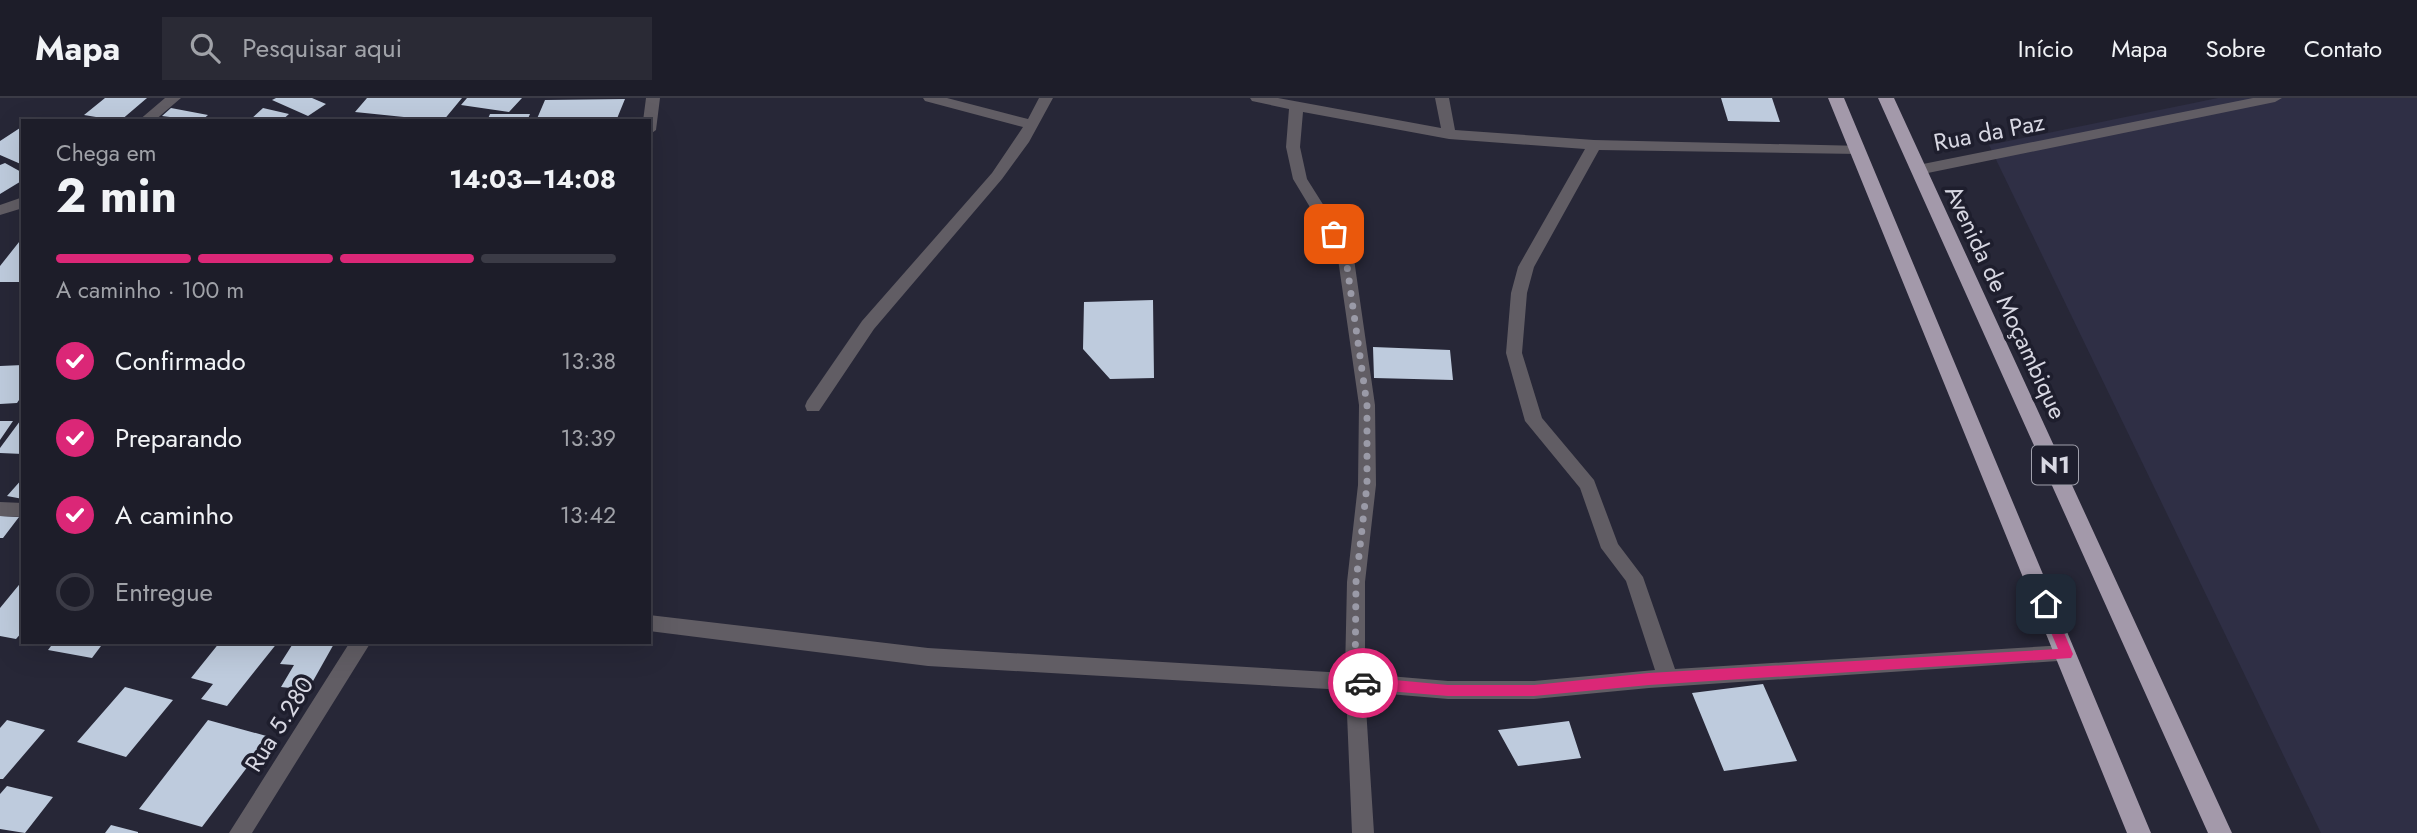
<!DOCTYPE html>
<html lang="pt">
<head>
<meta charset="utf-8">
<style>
  :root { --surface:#1d1d29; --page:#2a2a35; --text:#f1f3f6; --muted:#a0a2a8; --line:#3b3b46; --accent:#db2777 }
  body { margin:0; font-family:Jost,sans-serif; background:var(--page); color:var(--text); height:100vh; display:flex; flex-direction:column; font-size:26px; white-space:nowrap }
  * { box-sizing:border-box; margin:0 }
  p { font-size:23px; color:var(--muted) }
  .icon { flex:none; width:38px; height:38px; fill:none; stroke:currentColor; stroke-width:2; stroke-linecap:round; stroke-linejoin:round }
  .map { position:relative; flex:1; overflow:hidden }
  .details { position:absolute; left:21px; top:21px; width:630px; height:525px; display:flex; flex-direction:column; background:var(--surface); border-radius:0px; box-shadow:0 7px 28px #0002,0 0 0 2px var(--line) }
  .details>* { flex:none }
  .pin { position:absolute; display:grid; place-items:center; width:60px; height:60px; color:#fff; margin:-30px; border-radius:14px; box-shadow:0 4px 10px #0006 }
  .courier { position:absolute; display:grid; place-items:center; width:70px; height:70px; margin:-35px; border:5px solid #db2777; border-radius:50%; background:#fff; color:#222; box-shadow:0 2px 9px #0007 }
  .headline em { font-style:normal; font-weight:700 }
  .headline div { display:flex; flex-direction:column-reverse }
  .headline { display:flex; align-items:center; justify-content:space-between; height:119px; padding:0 35px }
  h1 { font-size:46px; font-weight:700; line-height:52px }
  .bar { display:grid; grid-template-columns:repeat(4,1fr); gap:10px 7px; align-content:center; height:84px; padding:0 35px }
  .bar i { height:9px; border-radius:5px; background:var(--line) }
  .bar .on { background:var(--accent) }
  .bar p { grid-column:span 4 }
  ol { padding:0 35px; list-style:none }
  li { display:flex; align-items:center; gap:21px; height:77px }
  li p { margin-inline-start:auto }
  li .icon { padding:7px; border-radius:50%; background:var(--accent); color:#fff; stroke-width:4 }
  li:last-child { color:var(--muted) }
  li i { width:38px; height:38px; border:4px solid var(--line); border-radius:50% }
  header { display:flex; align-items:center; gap:42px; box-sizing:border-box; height:98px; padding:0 35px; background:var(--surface); border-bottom:2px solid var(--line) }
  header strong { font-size:33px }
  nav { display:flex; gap:38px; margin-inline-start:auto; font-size:24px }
  .search { width:490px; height:63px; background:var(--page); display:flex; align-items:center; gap:18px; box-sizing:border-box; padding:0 24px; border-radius:0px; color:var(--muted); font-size:26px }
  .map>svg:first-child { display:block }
</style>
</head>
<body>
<header>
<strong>Mapa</strong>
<div class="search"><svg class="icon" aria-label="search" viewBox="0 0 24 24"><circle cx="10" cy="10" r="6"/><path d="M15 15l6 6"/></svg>Pesquisar aqui</div>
<nav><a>Início</a><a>Mapa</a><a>Sobre</a><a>Contato</a></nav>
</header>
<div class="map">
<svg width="2417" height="735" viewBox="0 0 2417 735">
  <rect width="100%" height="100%" fill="#272737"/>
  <path fill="#2f2f45" d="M2218,0H2417V735H2321L1989,47Z"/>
  <path fill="#becbdd" d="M105,0H147L120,23L84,17Z
    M276,0H312L326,6L308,18L272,2Z
    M367,0H462L443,23L355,14Z
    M467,0H522L509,14L461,7Z
    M1721,0H1772L1780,24L1728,23Z
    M625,1L616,23H536L545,2Z
    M171,10L208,17L201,23L162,18Z
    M263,10L289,16L281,23L251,21Z
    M490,16H530L527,23H487Z
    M23,28V67L0,57V43Z
    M5,65L23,75V82L0,96V67Z
    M23,139V184H0V168Z
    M1153,202L1154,280L1110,281L1083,251L1084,204Z
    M1373,249L1450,252L1453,282L1374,280Z
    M23,267V296L17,305L0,306V268Z
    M23,319V356L0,355V350Z
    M0,323H13L0,342Z
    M23,380V401L7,398Z
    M0,418L19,419L3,440H0Z
    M23,482V533L16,541L0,538V510Z
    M54,544H104L92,560L48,552Z
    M220,544H278L227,608L201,601L213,586L191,580Z
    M294,544H335L308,592L281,589L294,567L280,566Z
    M1763,586L1797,663L1724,673L1692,595Z
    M125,589L173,602L126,659L77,644Z
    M7,622L45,632L3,681H0V630Z
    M208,622L270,639L202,729L139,711Z
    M1569,623L1581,660L1518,668L1498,632Z
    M7,688L53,699L25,735L0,731V696Z
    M111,727L138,734V735H105Z"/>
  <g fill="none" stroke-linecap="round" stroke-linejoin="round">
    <path fill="#615d64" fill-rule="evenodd" d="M165,0H181L154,23H138Z
      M646,0H660L656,32L649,37V23H643Z
      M923,0H947L1028,21L1039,0H1053L1029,44L1002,81L874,231L819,313H807L805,308L807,303L862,223L992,75L1023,29L925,3Z
      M1250,0H1278L1441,30L1435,0H1449L1455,32L1594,42L1864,48V54L1859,56L1599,52L1534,169L1527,195L1522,255L1542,320L1594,382L1618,446L1643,479L1675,571L2066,547L2073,550L2076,556L2073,562L1649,590L1534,601H1448L1365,594L1374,735H1352L1346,592L928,568L649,533V517L928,550L1345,575L1347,484L1358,387L1359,307L1337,154L1293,81L1286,49L1289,11L1252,3ZM1303,14L1449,41L1585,51L1518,169L1511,195L1506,255L1525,323L1580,390L1601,450L1626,483L1655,572L1534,583H1448L1365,576V484L1376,387L1375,307L1353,154L1307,81L1300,49Z
      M2253,0H2282L2275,4L1918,77L1911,72L1918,67Z
      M23,99V110L0,117V107Z
      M0,404L23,405V419L0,418Z
      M350,544H371L252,735H229Z"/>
    <path fill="#a399aa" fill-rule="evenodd" d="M1828,0H1844L2151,735H2127Z
      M1878,0H1894L2232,735H2208Z"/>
  </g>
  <path fill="#db2777" d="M2046,500L2052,506L2073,556L2071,560L1649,587L1534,598H1448L1363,591L1357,585L1363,579L1448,587H1534L1649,575L2058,551L2039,506Z"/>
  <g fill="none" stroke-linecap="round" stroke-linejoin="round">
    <path stroke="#9a9aa7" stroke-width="7" stroke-dasharray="0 12.6" d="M1334,136L1345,154L1367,307V387L1356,484L1355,584L1363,585"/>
  </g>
  <g text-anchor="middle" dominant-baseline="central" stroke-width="7" stroke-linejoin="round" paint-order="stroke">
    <rect fill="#1e1e2d" stroke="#a0a0ac" stroke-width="2" x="2032" y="347.5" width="46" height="39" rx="5"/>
    <g font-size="23" font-weight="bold" fill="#d8d8e3">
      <text x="2055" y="367">N1</text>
    </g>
    <g font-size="24" fill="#d8d8e3" stroke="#1e1e2d">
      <text transform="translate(1989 34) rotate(-11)">Rua da Paz</text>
      <text transform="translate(2006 204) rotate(65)">Avenida de Moçambique</text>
      <text transform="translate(279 626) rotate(-58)">Rua 5.280</text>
    </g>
  </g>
</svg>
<div class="pin" style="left:1334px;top:136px;background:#ea580c"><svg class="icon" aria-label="bag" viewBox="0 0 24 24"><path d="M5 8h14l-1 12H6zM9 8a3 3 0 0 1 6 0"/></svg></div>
<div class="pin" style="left:2046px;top:506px;background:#1f2937"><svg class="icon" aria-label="home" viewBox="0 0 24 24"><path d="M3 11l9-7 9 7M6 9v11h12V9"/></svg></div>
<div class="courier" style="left:1363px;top:585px"><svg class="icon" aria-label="car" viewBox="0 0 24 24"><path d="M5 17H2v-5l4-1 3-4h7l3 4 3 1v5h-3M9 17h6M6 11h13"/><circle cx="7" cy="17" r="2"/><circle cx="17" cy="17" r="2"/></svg></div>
<section class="details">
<div class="headline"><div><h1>2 min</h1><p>Chega em</p></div><em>14:03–14:08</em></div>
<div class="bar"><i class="on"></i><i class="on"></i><i class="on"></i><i></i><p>A caminho · 100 m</p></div>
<ol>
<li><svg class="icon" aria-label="check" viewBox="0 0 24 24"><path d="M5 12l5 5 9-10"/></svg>Confirmado<p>13:38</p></li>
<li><svg class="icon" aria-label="check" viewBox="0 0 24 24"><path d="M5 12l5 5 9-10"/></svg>Preparando<p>13:39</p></li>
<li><svg class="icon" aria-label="check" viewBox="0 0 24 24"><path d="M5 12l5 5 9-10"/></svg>A caminho<p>13:42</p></li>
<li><i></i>Entregue</li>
</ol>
</section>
</div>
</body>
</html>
